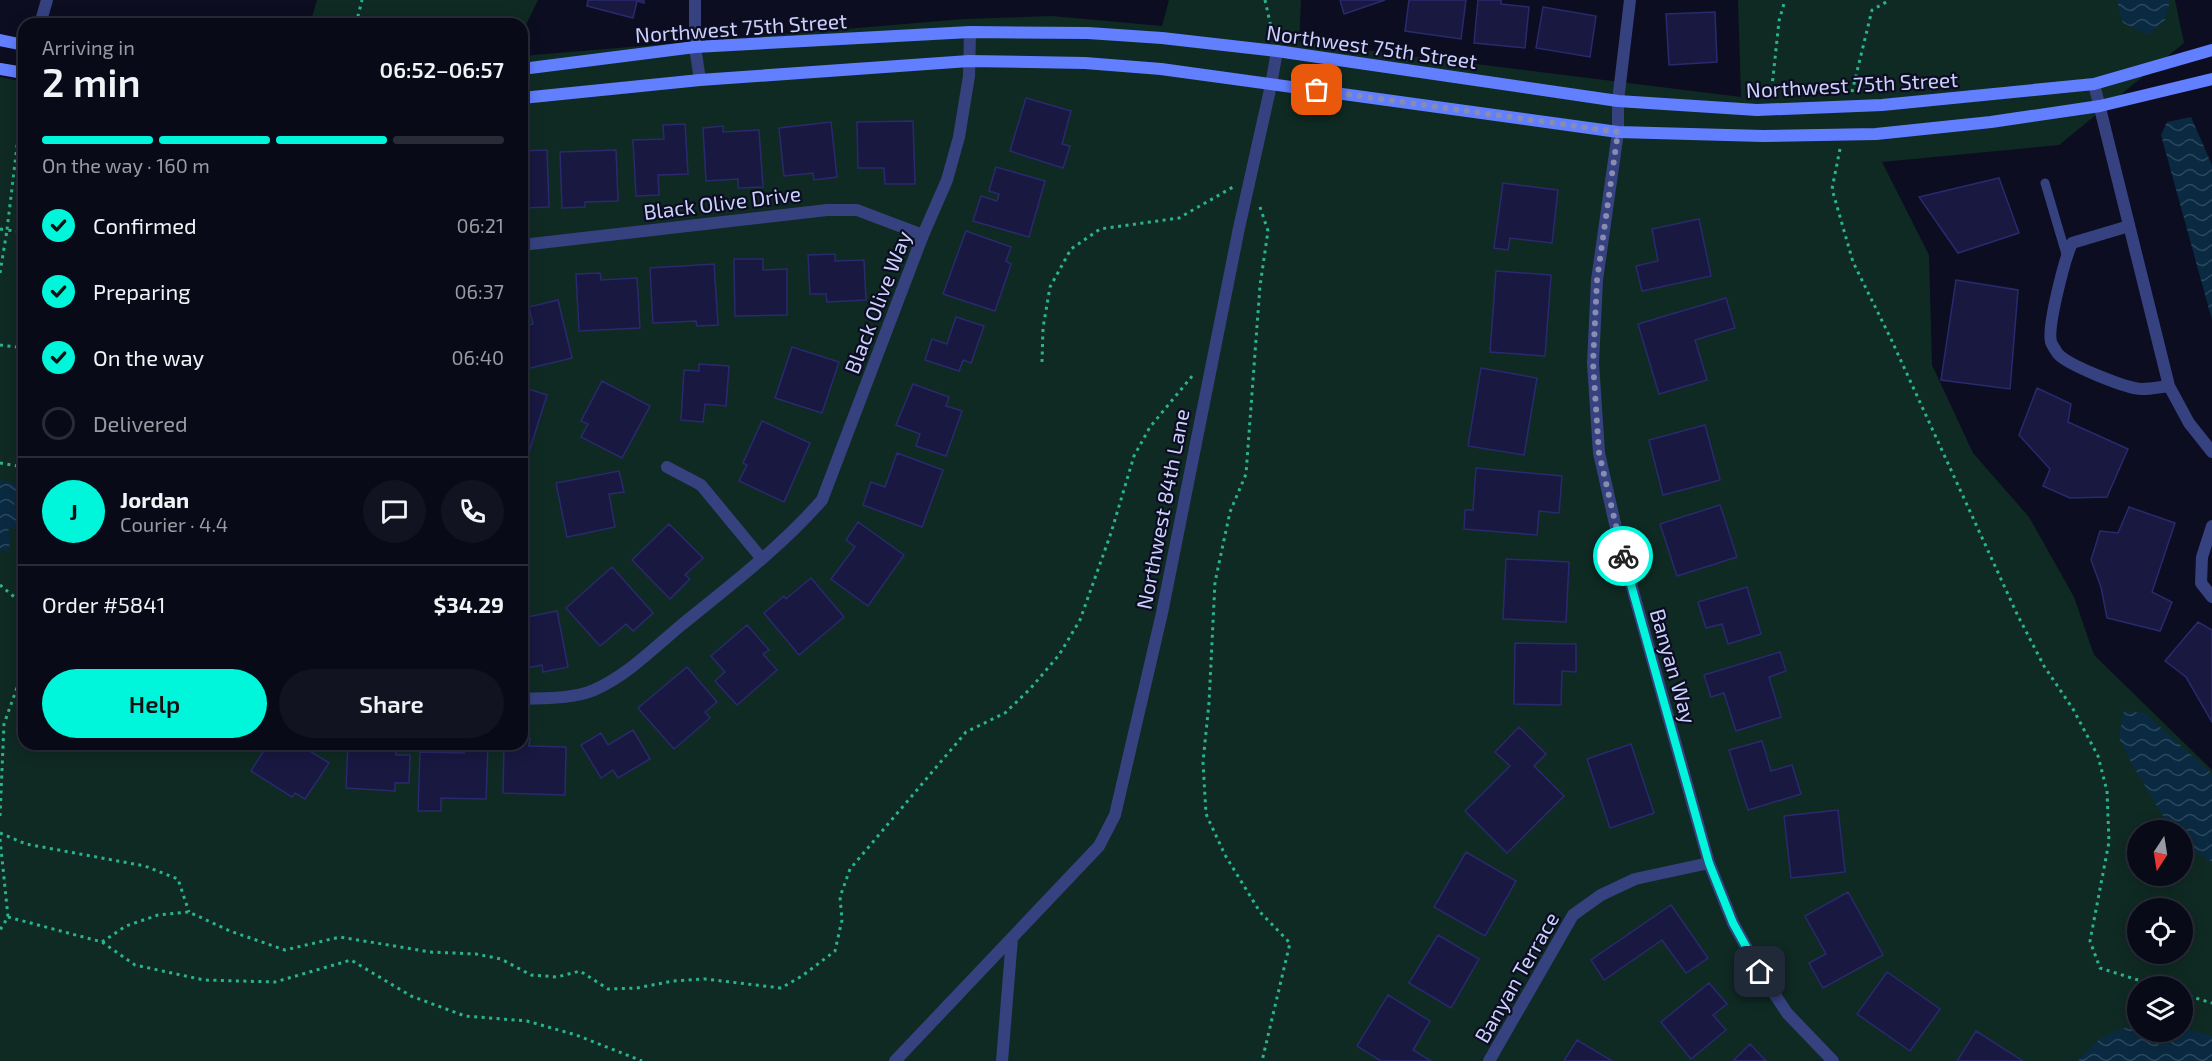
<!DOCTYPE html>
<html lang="en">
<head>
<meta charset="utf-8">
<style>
  :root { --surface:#090a18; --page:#121321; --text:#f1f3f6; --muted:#999aa2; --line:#292b37; --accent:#00f6db }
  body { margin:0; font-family:"Exo 2",sans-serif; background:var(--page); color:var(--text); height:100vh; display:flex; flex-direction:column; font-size:22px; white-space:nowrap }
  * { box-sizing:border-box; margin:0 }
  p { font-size:20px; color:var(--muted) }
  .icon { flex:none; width:33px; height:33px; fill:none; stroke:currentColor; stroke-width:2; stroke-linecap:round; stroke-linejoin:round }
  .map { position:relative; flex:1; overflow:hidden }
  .side { position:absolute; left:18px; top:18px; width:510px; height:732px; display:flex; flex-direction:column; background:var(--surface); border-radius:18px; box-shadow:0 3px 15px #0003,0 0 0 2px var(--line) }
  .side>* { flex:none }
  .needle { width:39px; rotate:192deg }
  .controls { position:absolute; left:2127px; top:820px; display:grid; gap:12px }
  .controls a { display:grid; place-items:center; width:66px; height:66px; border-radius:50%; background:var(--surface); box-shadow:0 3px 15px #0003,0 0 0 2px var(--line); font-size:30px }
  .pin { position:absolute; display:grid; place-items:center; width:51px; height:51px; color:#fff; margin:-26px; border-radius:12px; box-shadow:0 3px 9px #0006 }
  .courier { position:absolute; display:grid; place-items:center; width:60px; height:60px; margin:-30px; border:4px solid #00f6db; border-radius:50%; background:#fff; color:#222; box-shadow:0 2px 8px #0007 }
  .summary em { font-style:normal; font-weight:600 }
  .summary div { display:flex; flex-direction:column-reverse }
  .summary { display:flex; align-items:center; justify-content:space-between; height:102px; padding:0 24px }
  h1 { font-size:39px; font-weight:600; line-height:45px }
  .bar { display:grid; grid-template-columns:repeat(4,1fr); gap:9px 6px; align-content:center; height:72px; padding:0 24px }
  .bar i { height:8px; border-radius:4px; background:var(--line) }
  .bar .current { background:var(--accent) }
  .bar p { grid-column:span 4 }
  .line { display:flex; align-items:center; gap:15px; padding:0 24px; border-top:2px solid var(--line) }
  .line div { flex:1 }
  .round { display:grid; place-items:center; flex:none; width:63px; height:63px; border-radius:32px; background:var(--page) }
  ol { padding:0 24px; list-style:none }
  li { display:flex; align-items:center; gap:18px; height:66px }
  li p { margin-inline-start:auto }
  li .icon { padding:6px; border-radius:50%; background:var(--accent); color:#111; stroke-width:4 }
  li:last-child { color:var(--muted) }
  li i { width:33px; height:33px; border:3px solid var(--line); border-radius:50% }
  .primary-button { display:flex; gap:12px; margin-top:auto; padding:12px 24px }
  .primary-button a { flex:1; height:69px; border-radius:36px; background:var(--accent); color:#111; font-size:24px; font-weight:600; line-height:69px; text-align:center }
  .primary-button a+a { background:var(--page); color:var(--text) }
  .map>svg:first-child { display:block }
</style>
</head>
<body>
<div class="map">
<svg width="2212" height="1061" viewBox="0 0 2212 1061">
  <defs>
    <pattern id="water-waves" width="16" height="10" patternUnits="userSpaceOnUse" patternTransform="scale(1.5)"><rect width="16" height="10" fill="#0a2a41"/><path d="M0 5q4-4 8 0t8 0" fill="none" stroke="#2c485e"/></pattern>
  </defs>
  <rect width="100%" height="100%" fill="#0c0d20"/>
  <path fill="#0f2a23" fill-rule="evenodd" d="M317,0H538L522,33V24H310Z
    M1169,0H1301L1299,42L1741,97L1738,0H2175L2184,43L2059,145L1882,162L1929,255L1932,365L1973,453L2029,517L2074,597L2094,655L2212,770V1061H0V77L24,82V744H522V56L964,19L1052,16L1162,26ZM2138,831H2182V876H2138ZM2138,909H2182V954H2138ZM2138,987H2182V1032H2138Z"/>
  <path fill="url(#water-waves)" d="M2117,0H2170L2165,20L2149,35L2123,23Z
    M2191,117L2212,165V320L2161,135L2167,122Z
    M0,480L23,485L19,502H15L14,506L21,508L16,529L9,528L8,533L12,534L8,552L0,550Z
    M2124,711L2145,713L2212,774V862L2198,853L2183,849L2182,831H2172L2132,764L2119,738Z
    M2137,1025L2138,1032H2182L2183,1028L2212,1036V1061H2078C2097,1038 2109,1031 2137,1025Z"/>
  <path fill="#181841" stroke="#292a6e" stroke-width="1.5" d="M588,0H644V3L637,1L633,18L587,6Z
    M1340,0H1385L1344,14Z
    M1409,0H1466L1461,39L1405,31Z
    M1478,0H1501V4L1529,7L1525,48L1474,43Z
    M1543,7L1596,16L1590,57L1536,48Z
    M1715,12L1717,62L1669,65L1666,14Z
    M1026,98L1071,111L1062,144L1070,146L1063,168L1010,151Z
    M913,121L915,184H885L884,168H858L857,122Z
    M831,122L837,177L814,180L813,173L784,176L779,128Z
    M685,124L688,174L658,175L659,195L636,196L633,140L664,139L663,125Z
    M723,126V132L759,130L763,187L738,188V179L706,181L703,128Z
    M547,150L549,207L522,208V151Z
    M616,150L618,201L585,202V207L562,208L560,152Z
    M996,167L1045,181L1029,237L973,221L981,196L997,201L999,194L989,191Z
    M1999,178L2019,233L1958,253L1919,197Z
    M1503,183L1558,190L1552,243L1510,238L1508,250L1494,248Z
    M1699,219L1711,276L1642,291L1636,266L1658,261L1652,229Z
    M966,231L1011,247L1006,261L1011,264L995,311L943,294Z
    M835,254V261L864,260L866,300L827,302L826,294H810L808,255Z
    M734,259H763V270L787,269V315L735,316Z
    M714,264L718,325L697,326L696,321L653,323L650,268Z
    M1496,271L1551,275L1545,356L1490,352Z
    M600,273L601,280L637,278L640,328L579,331L576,274Z
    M1956,280L2018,290L2010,389L1941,380Z
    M1726,298L1735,328L1695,340L1707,380L1659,394L1638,324Z
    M558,300L572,358L522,370V327L533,324L529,307Z
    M956,317L984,326L971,363L963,360L959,371L925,360L932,339L947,344Z
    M792,347L839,362L822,413L775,398Z
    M699,364L729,366L726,406L705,404L703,422L681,420L684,370L699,371Z
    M1481,368L1537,378L1524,455L1468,446Z
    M602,381L650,406L622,458L581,437L588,424L581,421Z
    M913,384L949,397L946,406L962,411L946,456L916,446L920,434L896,425Z
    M522,387L547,395L529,452L522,450Z
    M2037,388L2071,404L2068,422L2128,449L2107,497L2070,498L2043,486L2050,469L2019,435Z
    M762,421L810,443L784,502L739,481L747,465L743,463Z
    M1705,425L1720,480L1663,495L1649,440Z
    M897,453L943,470L922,527L863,505L871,482L885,487Z
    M1476,468L1562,476L1559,513L1539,511L1537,535L1464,529L1465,510H1473Z
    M619,471L624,492L609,494L615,527L567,537L556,483Z
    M1720,505L1737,557L1677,576L1660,524Z
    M2129,507L2175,523L2152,592L2172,602L2160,631L2107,618L2101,587L2091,560L2100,531L2118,533Z
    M858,522L904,555L868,606L831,579L855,547L846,540Z
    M669,524L703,558L685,575L690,579L670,599L632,560Z
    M1506,559L1569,562L1566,622L1503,619Z
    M612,567L653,613L633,631L626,624L600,646L566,608Z
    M811,578L844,617L799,655L764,613L784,596L786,599Z
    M1747,587L1761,634L1728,644L1722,624L1706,628L1698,602Z
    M557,611L568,667L543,672L542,665L522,669V618Z
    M2198,622L2212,630V722L2186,677L2165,661Z
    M747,625L769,650L763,654L777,670L737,705L715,681L725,672L711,656Z
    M1515,643L1576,644V672L1562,671L1561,705L1514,704Z
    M1780,652L1786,671L1769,677L1781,717L1736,731L1724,693L1711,697L1704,675Z
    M687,667L717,702L705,712L710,718L674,749L638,708Z
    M1519,727L1546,754L1534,766L1564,796L1507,853L1465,811L1510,766L1495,752Z
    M633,730L650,759L618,778L613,770L601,778L581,745L601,733L608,745Z
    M522,738H530L529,746L566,747L565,795L503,793L504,744H522Z
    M1762,741L1771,771L1792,765L1801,794L1748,810L1729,750Z
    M268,744H299L329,763L305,799L295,793L292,797L251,771Z
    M348,744H396V755H410L409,783H395V791L346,788Z
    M465,744H488L486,799L441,798V811H418L420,752L464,753Z
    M1631,744L1654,813L1610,828L1587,759Z
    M1838,810L1845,872L1791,878L1784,816Z
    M1466,852L1516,881L1485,936L1434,907Z
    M1848,892L1883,955L1823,988L1809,963L1826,954L1805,916Z
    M1671,905L1708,958L1686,973L1662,940L1604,980L1591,960Z
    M1438,935L1479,959L1451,1008L1409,983Z
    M1887,972L1940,1009L1910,1051L1857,1014Z
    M1709,983L1727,1004L1713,1015L1726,1030L1691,1059L1661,1022Z
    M1388,995L1430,1021L1413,1050L1431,1061H1381L1357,1046Z
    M1976,1031L2023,1061H1957Z
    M1577,1040L1612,1061H1564Z
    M1750,1044L1766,1061H1733Z"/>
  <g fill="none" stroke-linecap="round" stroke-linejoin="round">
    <path stroke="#2ab38f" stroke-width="3" stroke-dasharray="3 4.5" stroke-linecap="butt" d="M1265,0L1273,36
      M356,24L362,0
      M1852,92L1872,10L1890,0
      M1771,96L1779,21L1785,0
      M1840,149L1832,189L1853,262L1891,339L2017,614L2044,666L2073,709L2098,756L2107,791L2109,842L2090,941L2100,968L2160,987
      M1260,207L1268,231L1260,286L1246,474L1230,512L1215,582L1209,703L1203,762L1206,814L1225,855L1260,912L1290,943L1262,1061
      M0,229L7,230L19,129
      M0,273L7,230L24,232
      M0,345L24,348
      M1042,362L1043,328L1050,287L1071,249L1100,229L1179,218L1233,187
      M0,463L24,467
      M0,585L24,605
      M0,816L4,724L24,668
      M0,833L26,844L145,866L178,879L189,912
      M0,839L8,917L0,930
      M8,917L102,942L135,965L204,980L275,982L351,960L411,996L465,1016L527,1021L576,1035L642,1061
      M102,942L126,926L158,915L189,912L230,931L285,950L340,937L430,952L476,954L501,959L531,975L557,977L580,971L608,989L637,988L673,981L705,979L781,988L802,976L835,951L842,920L840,897L850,869L966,732L1005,713L1030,689L1059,655L1080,620L1111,533L1134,456L1150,427L1193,375
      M2182,994L2212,1003"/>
    <path stroke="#364280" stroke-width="9" d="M2045,183L2066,254"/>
    <path stroke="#364280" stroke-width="12" d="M695,0V47L700,80
      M1630,0L1618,101V132L1597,280L1593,363L1599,453L1618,537L1709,863L1733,923L1760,972L1787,1013L1833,1061
      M40,24L47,0
      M2094,84L2169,386L2189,423L2212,452
      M2129,226L2072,243C2065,258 2047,326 2051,342C2052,345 2056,351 2058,354C2068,365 2127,389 2142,389C2151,389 2160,387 2169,386
      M522,245L827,210H857L923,235
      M667,467L701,485L762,559
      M2212,526L2202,557L2201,583L2212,597
      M522,699C545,698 573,699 594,690C626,676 653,649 679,627C728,587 780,548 822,500L923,235L947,180L959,137L969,76L970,32
      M895,1061L1099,846L1115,815L1162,613L1239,228L1271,85L1277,51
      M1002,1061L1012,938
      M1489,1061L1573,915L1601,895L1635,879L1709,863"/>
    <path stroke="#627fff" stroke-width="12" d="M0,40L24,45
      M0,69L24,73
      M522,69L695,47L970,32L1088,33L1162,38L1277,51L1618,101L1757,110L1882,105L2094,84L2212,50
      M522,98L700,80L969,61L1085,63L1161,69L1618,132L1763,136L1876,134L1991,122L2100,106L2212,79"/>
  </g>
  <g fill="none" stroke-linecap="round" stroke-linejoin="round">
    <path stroke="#888cb1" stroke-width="6" stroke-dasharray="0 10.8" d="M1317,90L1618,132L1597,280L1593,363L1599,453L1623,556"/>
    <path stroke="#00f6db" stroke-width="8" d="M1623,556L1709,863L1733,923L1760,972"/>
  </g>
  <g text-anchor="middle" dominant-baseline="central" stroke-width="4.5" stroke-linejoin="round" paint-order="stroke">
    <g font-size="21" fill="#cbd0ff" stroke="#0c0d20">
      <text transform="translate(741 27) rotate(-4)">Northwest 75th Street</text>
      <text transform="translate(1372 46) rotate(8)">Northwest 75th Street</text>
      <text transform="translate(1852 84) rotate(-3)">Northwest 75th Street</text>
      <text transform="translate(722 202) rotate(-7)">Black Olive Drive</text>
      <text transform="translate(877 302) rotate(-69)">Black Olive Way</text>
      <text transform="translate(1162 509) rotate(-79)">Northwest 84th Lane</text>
      <text transform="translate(1674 666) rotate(74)">Banyan Way</text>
      <text transform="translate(1516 977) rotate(-60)">Banyan Terrace</text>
    </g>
  </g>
</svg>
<div class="controls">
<a><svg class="needle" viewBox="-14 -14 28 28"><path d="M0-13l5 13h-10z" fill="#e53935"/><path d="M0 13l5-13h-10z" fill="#999aa2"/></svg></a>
<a><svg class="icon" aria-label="locate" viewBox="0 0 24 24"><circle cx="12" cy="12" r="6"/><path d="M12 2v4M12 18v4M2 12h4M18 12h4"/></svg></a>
<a><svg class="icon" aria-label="layers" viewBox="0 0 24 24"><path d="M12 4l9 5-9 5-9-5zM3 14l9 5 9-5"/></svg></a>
</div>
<div class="pin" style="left:1317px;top:90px;background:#ea580c"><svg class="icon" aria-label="bag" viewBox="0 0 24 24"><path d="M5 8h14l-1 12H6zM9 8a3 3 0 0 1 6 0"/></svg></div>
<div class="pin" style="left:1760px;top:972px;background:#1f2937"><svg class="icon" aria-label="home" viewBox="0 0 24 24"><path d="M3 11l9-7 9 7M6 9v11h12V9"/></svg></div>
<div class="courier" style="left:1623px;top:556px"><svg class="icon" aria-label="bike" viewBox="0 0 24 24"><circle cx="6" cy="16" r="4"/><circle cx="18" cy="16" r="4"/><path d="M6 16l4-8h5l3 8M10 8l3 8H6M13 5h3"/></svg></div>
<section class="side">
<div class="summary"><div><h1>2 min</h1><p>Arriving in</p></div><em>06:52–06:57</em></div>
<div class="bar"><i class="current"></i><i class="current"></i><i class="current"></i><i></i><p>On the way · 160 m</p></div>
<ol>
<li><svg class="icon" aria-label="check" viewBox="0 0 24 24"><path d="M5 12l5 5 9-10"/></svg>Confirmed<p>06:21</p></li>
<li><svg class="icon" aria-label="check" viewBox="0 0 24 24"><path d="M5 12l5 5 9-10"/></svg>Preparing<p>06:37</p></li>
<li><svg class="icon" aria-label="check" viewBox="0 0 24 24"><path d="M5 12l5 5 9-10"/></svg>On the way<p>06:40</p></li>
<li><i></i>Delivered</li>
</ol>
<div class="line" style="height:108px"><b class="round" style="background:var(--accent);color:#111">J</b><div><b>Jordan</b><p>Courier · 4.4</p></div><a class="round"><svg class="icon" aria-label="chat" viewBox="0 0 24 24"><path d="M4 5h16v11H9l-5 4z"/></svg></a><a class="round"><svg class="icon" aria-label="phone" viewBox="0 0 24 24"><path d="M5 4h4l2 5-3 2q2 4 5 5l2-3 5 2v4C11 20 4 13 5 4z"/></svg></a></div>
<div class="line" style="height:78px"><div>Order #5841</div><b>$34.29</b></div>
<div class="primary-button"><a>Help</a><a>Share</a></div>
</section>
</div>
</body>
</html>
